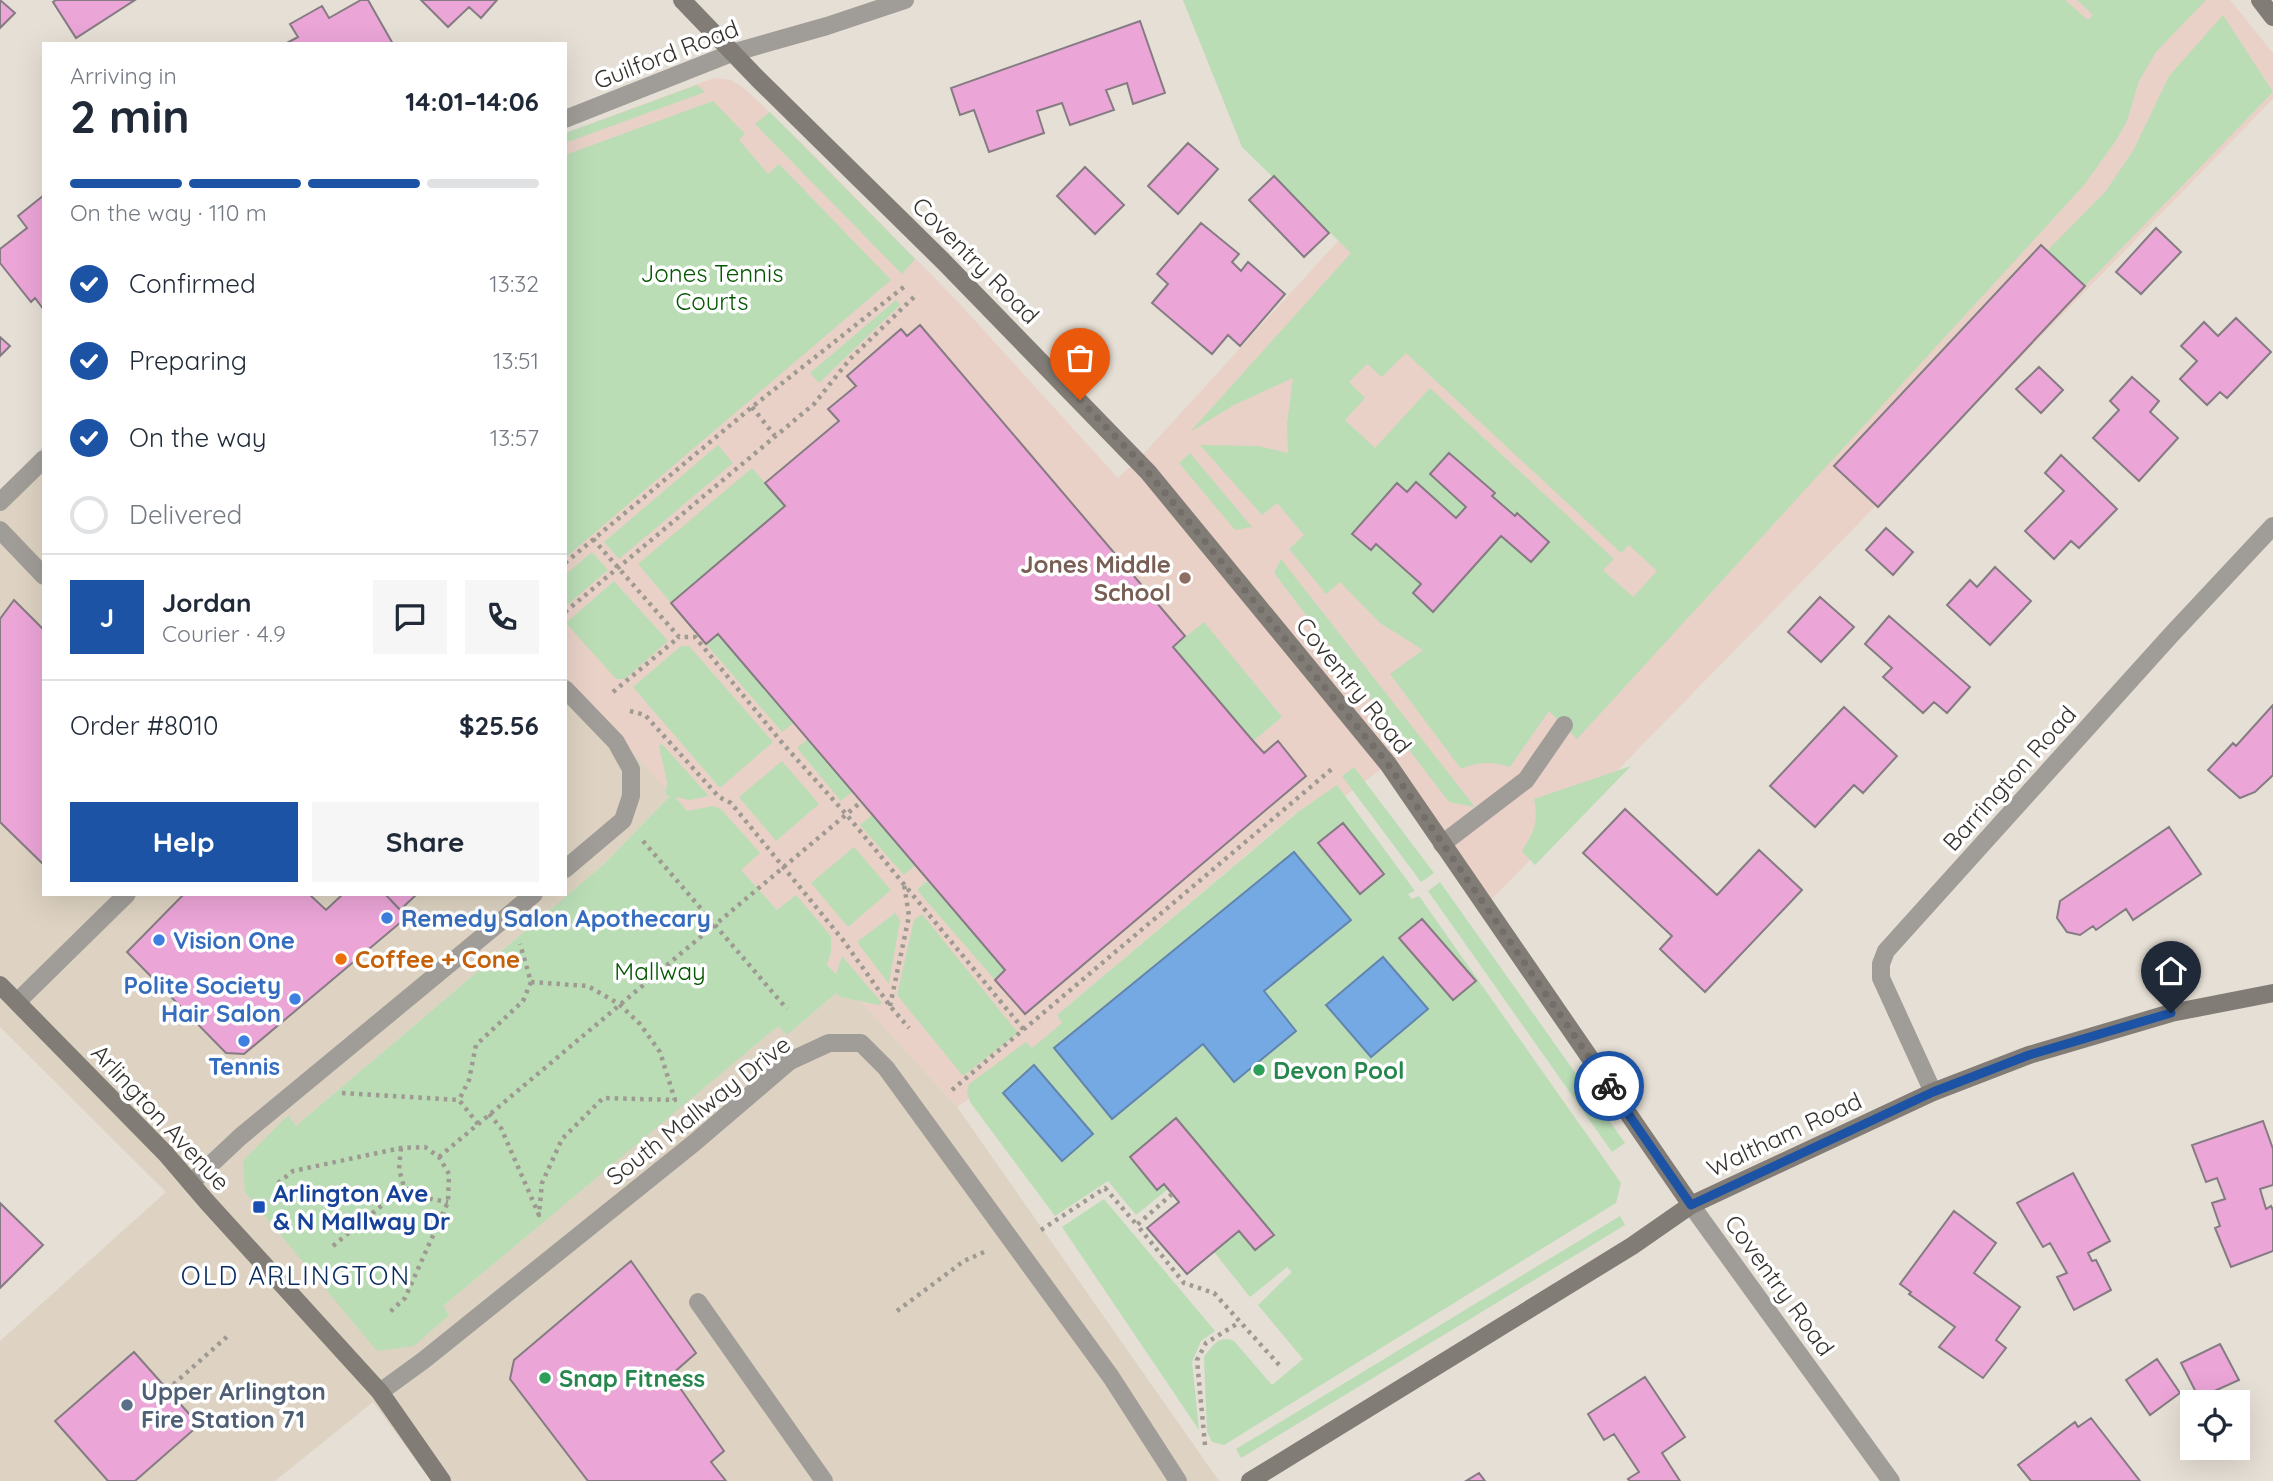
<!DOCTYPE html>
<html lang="en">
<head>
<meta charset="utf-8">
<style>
  :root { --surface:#fff; --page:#f6f6f7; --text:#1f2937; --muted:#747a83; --line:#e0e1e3; --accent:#1c53a5 }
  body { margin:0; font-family:Quicksand,sans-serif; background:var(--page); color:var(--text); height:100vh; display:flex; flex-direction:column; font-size:26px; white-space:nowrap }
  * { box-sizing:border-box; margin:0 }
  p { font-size:23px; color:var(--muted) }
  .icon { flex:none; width:38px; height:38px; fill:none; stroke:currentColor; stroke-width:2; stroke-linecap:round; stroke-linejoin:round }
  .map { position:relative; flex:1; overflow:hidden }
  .sheet { position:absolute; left:42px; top:42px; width:525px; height:854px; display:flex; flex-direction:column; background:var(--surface); border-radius:0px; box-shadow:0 7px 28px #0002 }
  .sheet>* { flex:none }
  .tools { position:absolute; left:2180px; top:1390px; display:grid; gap:14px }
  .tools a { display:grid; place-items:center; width:70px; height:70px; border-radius:0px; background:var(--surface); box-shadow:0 7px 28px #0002; font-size:35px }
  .pin { position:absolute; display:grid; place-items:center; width:60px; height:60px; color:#fff; margin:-72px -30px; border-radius:50% 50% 50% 0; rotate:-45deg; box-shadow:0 0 7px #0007 }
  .pin .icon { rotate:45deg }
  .courier { position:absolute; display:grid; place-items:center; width:70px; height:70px; margin:-35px; border:5px solid #1c53a5; border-radius:50%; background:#fff; color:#222; box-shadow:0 2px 9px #0007 }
  .summary em { font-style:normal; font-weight:800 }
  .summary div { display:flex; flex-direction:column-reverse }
  .summary { display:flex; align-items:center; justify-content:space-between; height:119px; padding:0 28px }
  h1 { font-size:46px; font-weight:800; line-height:52px }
  .bar { display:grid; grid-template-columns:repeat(4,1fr); gap:10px 7px; align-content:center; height:84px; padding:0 28px }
  .bar i { height:9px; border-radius:5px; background:var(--line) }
  .bar .on { background:var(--accent) }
  .bar p { grid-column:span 4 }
  .line { display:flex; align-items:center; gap:18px; padding:0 28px; border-top:2px solid var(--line) }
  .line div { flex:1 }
  .round { display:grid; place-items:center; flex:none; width:74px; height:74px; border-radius:0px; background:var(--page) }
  ol { padding:0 28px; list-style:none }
  li { display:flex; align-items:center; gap:21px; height:77px }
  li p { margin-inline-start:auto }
  li .icon { padding:7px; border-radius:50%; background:var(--accent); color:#fff; stroke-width:4 }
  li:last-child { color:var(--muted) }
  li i { width:38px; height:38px; border:4px solid var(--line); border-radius:50% }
  .action { display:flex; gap:14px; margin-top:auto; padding:14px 28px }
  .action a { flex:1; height:80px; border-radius:0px; background:var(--accent); color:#fff; font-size:28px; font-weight:800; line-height:80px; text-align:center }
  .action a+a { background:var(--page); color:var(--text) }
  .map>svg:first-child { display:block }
</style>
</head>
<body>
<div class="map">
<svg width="2273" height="1481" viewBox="0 0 2273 1481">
  <rect width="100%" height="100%" fill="#e6dfd5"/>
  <path fill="#ded3c2" d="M44,445V894H565V678L672,794L604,864L296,1126L287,1115L245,1192L262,1213L443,1306L778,1025L786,1034L846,985L957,1107L1219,1481H431L373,1402L275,1481H0V1341L166,1192L0,1027V493Z"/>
  <path fill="#e9d1c7" d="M1183,0H2230L2273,53V99L1485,906L1388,764L1308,824L1297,812L1057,1015L1063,1023L981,1091L957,1107L565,678V133L714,78L731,80L744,88L803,144L959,303L1118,478L1138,460L1339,240L1242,147Z"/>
  <path fill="#baddb6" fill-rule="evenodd" d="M1183,0H2065L2088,20L2093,15L2077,0H2206L2156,52L2139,81L2127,121L2115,142L2084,185L1577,739L1549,711L1510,767C1491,761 1479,762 1461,769L1390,674L1423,650L1380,623L1340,582L1326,594L1289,549L1304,535L1277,503L1262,515L1200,445L1258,446L1288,453L1287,424L1293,378L1234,405L1190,432L1351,253L1242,147ZM1406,353L1621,553L1629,545L1657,571L1633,597L1603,570L1614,559L1430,388L1375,448L1345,420L1365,398L1349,382L1367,364L1382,377ZM1449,453L1494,493L1493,496L1515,516L1517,514L1501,536L1433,611L1413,593L1421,584L1376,544L1370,550L1352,533L1397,483L1407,492L1416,482L1456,518L1466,507L1430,474Z
    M2223,15L2273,92L2085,286L2047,251L2105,192L2133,151L2169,76Z
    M697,85L705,92L565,143L566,133Z
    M713,101L745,134L739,140L768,174L779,164L891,280L565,558V155Z
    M770,112L915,259L902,274L755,124Z
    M896,300L900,305L819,383L810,373Z
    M718,445L733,463L619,559L604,542Z
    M1190,453L1252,527L1235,530L1179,463Z
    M752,468L785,506L671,603L638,564Z
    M592,552L608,570L565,607V575Z
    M1281,559L1475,807L1449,802L1274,573Z
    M614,581L668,641L625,679H616L566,623Z
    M1204,622L1282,717L1253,741L1173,647Z
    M718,634L794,723L782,732L706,644Z
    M681,646H689L773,742L720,788L633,687Z
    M808,739L852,792L841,801L797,748Z
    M662,744L709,796L690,800L675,797L687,811L713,806L721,809L760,853L741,870L777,910L796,895L831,936V952L827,965L836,974L842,956L882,1003L879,1005L840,997L836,993L787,1035L778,1026L443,1306L449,1315L414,1346L377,1351L245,1192L243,1161L288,1115L296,1126L604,864L670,796L666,795L667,782L659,746Z
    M782,761L819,804L776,841L739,797Z
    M1631,766L1535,865L1522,851C1534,831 1539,823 1534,799Z
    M1354,767L1434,873L1421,882L1342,776Z
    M1337,785L1415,891L1408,894L1412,899L1419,896L1621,1183L1616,1203L1224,1445L1212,1442L1207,1432L1204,1357C1213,1345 1219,1335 1234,1341L1272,1385L1303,1359L1258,1305L1292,1272L1287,1267L1250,1297L1214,1252L1187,1274L1147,1228L1179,1202L1168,1189L1136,1215L1108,1181L1055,1216L970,1102L967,1092L969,1084L1026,1042L1032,1048L1062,1023L1057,1015L1298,812Z
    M872,815L915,865L904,875L860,825Z
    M854,847L891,890L848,927L811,883Z
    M927,881L1005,970L995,980L917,890Z
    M1440,882L1625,1143L1612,1152L1428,891Z
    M895,913L900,920L889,984L857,942Z
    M922,914L1018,1033L963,1076L897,995L914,920Z
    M1104,1199L1215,1331L1201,1341L1192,1362L1199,1430L1062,1227Z
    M1620,1216L1625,1225L1241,1458L1236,1449Z"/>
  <path fill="#75a9e4" stroke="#6285ad" stroke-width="2" d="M1294,852L1351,920L1264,991L1296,1031L1234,1082L1203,1044L1112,1119L1054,1048Z
    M1383,957L1428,1009L1371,1057L1326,1005Z
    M1034,1065L1093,1134L1062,1161L1003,1093Z"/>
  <path fill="#eba5d7" stroke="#857b82" stroke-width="2" d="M0,0L15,13L0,28Z
    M56,0H135L76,38L53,2Z
    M361,0H368L393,44H285L298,37L290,24L322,6L329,18Z
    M421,0H497L481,18L469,7L448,27Z
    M1140,21L1165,93L1133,104L1127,83L1106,90L1114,110L1070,125L1062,103L1037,111L1044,133L989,152L974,110L960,115L951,88Z
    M1188,143L1218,169L1178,214L1148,186Z
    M1085,167L1124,205L1095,234L1057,196Z
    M1274,176L1329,233L1304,257L1249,200Z
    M44,195V310L35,298L31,302L0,263V249L27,228L18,216Z
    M1201,223L1239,254L1232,262L1241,271L1248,262L1285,294L1240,346L1228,335L1212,354L1152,303L1168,284L1157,274Z
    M2156,228L2181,252L2141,294L2116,272Z
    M2041,245L2085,286L1878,507L1834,466Z
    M2236,318L2271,352L2227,398L2220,392L2207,405L2180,379L2197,361L2181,346L2204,322L2218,336Z
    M920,325L1185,636L1173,647L1253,741L1264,753L1278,741L1306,776L1025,1014L995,980L1005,970L718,634L706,644L671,603L785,506L765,483L839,421L828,409L856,386L847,376L901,329L907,336Z
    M0,337L10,346L0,356Z
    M2039,367L2063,390L2041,413L2016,389Z
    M2132,377L2159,401L2150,412L2178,438L2139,481L2093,438L2119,410L2110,401Z
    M1449,453L1495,493L1492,496L1515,516L1517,513L1549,542L1531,562L1501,536L1433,612L1413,593L1421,584L1376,544L1371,550L1352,534L1397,483L1407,492L1416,482L1456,518L1466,507L1430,474Z
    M2061,455L2117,509L2079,548L2071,541L2054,559L2025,531L2064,491L2045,473Z
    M1886,528L1913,552L1893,575L1866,550Z
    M1995,567L2031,601L1990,645L1947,605L1970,580L1977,587Z
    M1820,597L1854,627L1821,662L1788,632Z
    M14,600L44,630V865L0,822V619Z
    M1889,616L1970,687L1947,713L1934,702L1923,713L1883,677L1892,668L1865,644Z
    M2273,705V775L2255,792L2240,798L2208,770L2233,743L2236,746Z
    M1844,707L1897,756L1863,793L1854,785L1815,827L1770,786Z
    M1625,809L1717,895L1759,850L1802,890L1705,992L1660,949L1672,936L1583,853Z
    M1343,823L1384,874L1360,894L1318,843Z
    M2169,827L2201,874L2133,920L2126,909L2096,930L2093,926L2080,935L2067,932L2057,918L2060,901Z
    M184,894H309L326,910L343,894H385L407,917L244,1054L226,1053L127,952Z
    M385,894H417L400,910Z
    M1422,919L1476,981L1453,1000L1399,938Z
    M1176,1118L1274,1235L1255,1250L1239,1231L1187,1274L1147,1228L1179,1202L1164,1184L1157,1190L1130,1157Z
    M2263,1121L2273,1149V1185L2260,1189L2266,1209L2271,1206L2273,1210V1251L2231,1267L2215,1228L2220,1226L2212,1203L2225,1199L2217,1178L2206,1182L2192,1145Z
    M2073,1173L2110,1241L2088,1253L2092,1261L2096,1260L2111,1290L2074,1310L2057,1277L2067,1273L2050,1243L2043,1247L2017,1203Z
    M0,1203L43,1245L0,1288Z
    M1954,1211L1996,1243L1974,1273L2020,1307L1996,1340L2006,1348L1983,1378L1939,1347L1955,1327L1909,1294L1911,1292L1900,1284Z
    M631,1261L696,1353L671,1375L724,1451L711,1462L726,1481H588L510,1379L514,1360Z
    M2220,1344L2239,1380L2199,1398L2181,1363Z
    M134,1352L199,1425L135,1481H108L55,1421Z
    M2157,1359L2180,1393L2150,1415L2126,1380Z
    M1645,1377L1685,1437L1662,1453L1680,1481H1630L1628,1479L1639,1472L1614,1434L1604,1440L1588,1414Z
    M2091,1418L2140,1481H2031L2018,1465L2075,1422L2078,1427Z
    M1479,1473L1485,1481H1466Z"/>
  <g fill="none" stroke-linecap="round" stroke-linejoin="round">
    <path stroke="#9e9991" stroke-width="4.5" stroke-dasharray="3.5 5" stroke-linecap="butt" d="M752,407L775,436
      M593,539L679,637H695L784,745L846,814L1024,1030
      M565,563L752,407L905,286
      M565,612L814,404L850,359L915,296
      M613,692L679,637
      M630,711L645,715L719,797L731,803L843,940L890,1006L909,1028
      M643,841L787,1009
      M890,1006L909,916L904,884
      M952,1090L1333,768
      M342,1093L459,1100
      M489,1114L501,1128L539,1215L542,1183L562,1139L603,1098L675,1100L660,1052L640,1024L619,1004L588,986L531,982
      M478,1124L459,1100L469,1080L476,1045L523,1001L531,982L520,944
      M401,1148L399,1169L404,1187L420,1197L448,1202
      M439,1157L861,802
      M278,1183L293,1171L401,1148L425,1147L439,1157L449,1174L448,1202L405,1298L390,1312
      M1172,1194L1137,1225L1184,1283L1214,1293L1281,1367
      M1041,1230L1105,1188L1137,1225
      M333,1246L404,1187
      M897,1311L964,1261L984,1252
      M167,1390L230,1334
      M1205,1445L1197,1360L1206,1343L1240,1322"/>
    <path stroke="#a09d98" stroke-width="18" d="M0,530L44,576
      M1442,844L1526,780L1564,725
      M17,1002L127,894
      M698,1302L824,1481"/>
    <path stroke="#a09d98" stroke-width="18" d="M565,119L732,53L827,26L905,0
      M0,502L44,459
      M565,689L616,742L631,769V796L623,820L565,869
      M1933,1092L1881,978V964L1886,951L2171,635L2273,526
      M191,1183L240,1137L534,894
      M1691,1205L1891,1481
      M380,1392L424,1360L694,1143L790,1061L829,1043H861L886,1068L1111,1377L1178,1481"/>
    <path stroke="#817c76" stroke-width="18" d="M682,0L759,80L943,261L1148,472L1388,764L1691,1205
      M2260,0L2273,17
      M0,985L166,1154L207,1202L380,1392L442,1481
      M1250,1481L1632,1246L1691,1205L1933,1092L2029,1055L2171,1013L2273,993"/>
  </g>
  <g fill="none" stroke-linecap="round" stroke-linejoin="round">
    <path stroke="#736f68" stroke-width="7" stroke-dasharray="0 12.6" d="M1080,400L1138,460L1388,764L1609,1086"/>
    <path stroke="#1c53a5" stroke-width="9" d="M1609,1086L1691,1205L1933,1092L2029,1055L2171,1013"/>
  </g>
  <circle fill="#8d6e63" stroke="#fff" stroke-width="2.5" cx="1185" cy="578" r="7"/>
  <g fill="#3f7fe0" stroke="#fff" stroke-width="2.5">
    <circle cx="387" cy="918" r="7"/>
    <circle cx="159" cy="940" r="7"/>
    <circle cx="295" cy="999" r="7"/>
    <circle cx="244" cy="1041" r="7"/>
  </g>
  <circle fill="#e8710a" stroke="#fff" stroke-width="2.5" cx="341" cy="959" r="7"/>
  <g fill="#2e9e5b" stroke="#fff" stroke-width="2.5">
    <circle cx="1259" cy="1070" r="7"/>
    <circle cx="545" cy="1378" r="7"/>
  </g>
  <rect fill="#1a4fb4" stroke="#fff" stroke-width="2.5" x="252" y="1200" width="14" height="14" rx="3.5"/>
  <circle fill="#5c6f8a" stroke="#fff" stroke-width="2.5" cx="127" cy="1405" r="7"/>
  <g text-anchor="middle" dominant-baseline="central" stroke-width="7" stroke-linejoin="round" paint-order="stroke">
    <g font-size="24" fill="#35322e" stroke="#fff">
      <text transform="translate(666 54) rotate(-21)">Guilford Road</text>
      <text transform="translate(976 260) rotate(45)">Coventry Road</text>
      <text transform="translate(1354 685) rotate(51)">Coventry Road</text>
      <text transform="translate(2009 778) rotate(-48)">Barrington Road</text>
      <text transform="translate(698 1110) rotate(-38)">South Mallway Drive</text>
      <text transform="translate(161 1117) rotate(47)">Arlington Avenue</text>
      <text transform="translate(1784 1134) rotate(-25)">Waltham Road</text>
      <text transform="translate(1780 1285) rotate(54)">Coventry Road</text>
    </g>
    <g font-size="24" fill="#045802" stroke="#fff">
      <text x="712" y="273">Jones Tennis<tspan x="712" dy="28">Courts</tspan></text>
      <text x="660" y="971">Mallway</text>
    </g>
    <g font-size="24" font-weight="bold" fill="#785e54" stroke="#fff" text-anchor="end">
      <text x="1171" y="564">Jones Middle<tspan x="1171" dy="28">School</tspan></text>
    </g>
    <g font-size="24" font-weight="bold" fill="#366cbe" stroke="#fff" text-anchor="start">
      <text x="401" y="918">Remedy Salon Apothecary</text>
      <text x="173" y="940">Vision One</text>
      <text x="281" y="985" text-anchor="end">Polite Society<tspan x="281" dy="28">Hair Salon</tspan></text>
      <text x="244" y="1066" text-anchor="middle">Tennis</text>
    </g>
    <g font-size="24" font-weight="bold" fill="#c56008" stroke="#fff" text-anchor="start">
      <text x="355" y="959">Coffee + Cone</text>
    </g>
    <g font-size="24" font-weight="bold" fill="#27864d" stroke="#fff" text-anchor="start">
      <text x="1273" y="1070">Devon Pool</text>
      <text x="559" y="1378">Snap Fitness</text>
    </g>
    <g font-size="24" font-weight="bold" fill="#164399" stroke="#fff" text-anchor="start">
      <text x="273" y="1193">Arlington Ave<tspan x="273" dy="28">&amp; N Mallway Dr</tspan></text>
    </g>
    <g font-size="24" font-weight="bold" fill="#4e5e75" stroke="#fff" text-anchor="start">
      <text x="141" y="1391">Upper Arlington<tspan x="141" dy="28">Fire Station 71</tspan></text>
    </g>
    <g font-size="26" letter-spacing="2" fill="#092c60" stroke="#fff">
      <text x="296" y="1275">OLD ARLINGTON</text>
    </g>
  </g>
</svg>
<div class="tools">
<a><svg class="icon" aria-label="locate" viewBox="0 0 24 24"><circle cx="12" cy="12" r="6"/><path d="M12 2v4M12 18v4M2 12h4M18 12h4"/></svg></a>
</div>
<div class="pin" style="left:1080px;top:400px;background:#ea580c"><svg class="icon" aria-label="bag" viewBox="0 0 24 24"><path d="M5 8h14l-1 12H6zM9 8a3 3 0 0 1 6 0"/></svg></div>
<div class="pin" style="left:2171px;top:1013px;background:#1f2937"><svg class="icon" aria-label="home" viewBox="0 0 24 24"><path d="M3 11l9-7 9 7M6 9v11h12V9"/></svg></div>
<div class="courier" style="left:1609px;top:1086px"><svg class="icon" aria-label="bike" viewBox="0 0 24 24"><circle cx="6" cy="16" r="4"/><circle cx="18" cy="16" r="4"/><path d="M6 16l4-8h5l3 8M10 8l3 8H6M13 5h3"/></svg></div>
<section class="sheet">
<div class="summary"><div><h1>2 min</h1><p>Arriving in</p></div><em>14:01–14:06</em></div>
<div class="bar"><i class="on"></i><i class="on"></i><i class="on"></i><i></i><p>On the way · 110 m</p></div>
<ol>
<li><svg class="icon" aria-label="check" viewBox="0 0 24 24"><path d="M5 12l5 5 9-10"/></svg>Confirmed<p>13:32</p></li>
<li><svg class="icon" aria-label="check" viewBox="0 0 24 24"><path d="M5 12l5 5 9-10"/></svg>Preparing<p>13:51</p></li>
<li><svg class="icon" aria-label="check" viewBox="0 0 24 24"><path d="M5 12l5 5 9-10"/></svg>On the way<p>13:57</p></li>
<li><i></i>Delivered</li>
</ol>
<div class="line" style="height:126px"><b class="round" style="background:var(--accent);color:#fff">J</b><div><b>Jordan</b><p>Courier · 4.9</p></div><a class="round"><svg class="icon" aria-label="chat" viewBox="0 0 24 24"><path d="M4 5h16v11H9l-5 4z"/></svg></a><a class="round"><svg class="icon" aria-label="phone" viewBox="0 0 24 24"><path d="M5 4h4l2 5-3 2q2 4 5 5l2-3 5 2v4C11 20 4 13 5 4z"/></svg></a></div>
<div class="line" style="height:91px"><div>Order #8010</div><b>$25.56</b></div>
<div class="action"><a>Help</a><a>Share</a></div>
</section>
</div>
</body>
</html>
